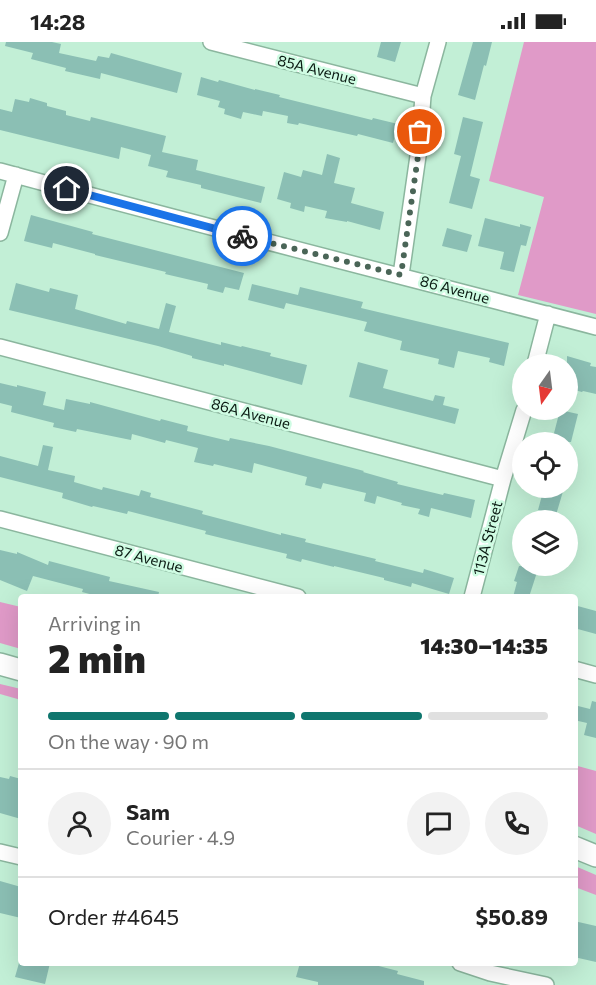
<!DOCTYPE html>
<html lang="en">
<head>
<meta charset="utf-8">
<style>
  :root { --surface:#fff; --page:#f2f2f2; --text:#222; --muted:#767676; --line:#e0e0e0; --accent:#0f766e }
  body { margin:0; font-family:Commissioner,sans-serif; background:var(--page); color:var(--text); height:100vh; display:flex; flex-direction:column; font-size:22px; white-space:nowrap }
  * { box-sizing:border-box; margin:0 }
  p { font-size:20px; color:var(--muted) }
  .icon { flex:none; width:33px; height:33px; fill:none; stroke:currentColor; stroke-width:2; stroke-linecap:round; stroke-linejoin:round }
  .map { position:relative; flex:1; overflow:hidden }
  .side { position:absolute; left:18px; top:552px; width:560px; height:372px; display:flex; flex-direction:column; background:var(--surface); border-radius:6px; box-shadow:0 6px 24px #0002 }
  .side>* { flex:none }
  .needle { width:39px; rotate:194deg }
  .fabs { position:absolute; left:512px; top:312px; display:grid; gap:12px }
  .fabs a { display:grid; place-items:center; width:66px; height:66px; border-radius:50%; background:var(--surface); box-shadow:0 6px 24px #0002; font-size:30px }
  .pin { position:absolute; display:grid; place-items:center; width:51px; height:51px; color:#fff; margin:-26px; border:3px solid #fff; border-radius:50%; box-shadow:0 2px 6px #0007 }
  .courier { position:absolute; display:grid; place-items:center; width:60px; height:60px; margin:-30px; border:4px solid #1a73e8; border-radius:50%; background:#fff; color:#222; box-shadow:0 2px 8px #0007 }
  .overview em { font-style:normal; font-weight:800 }
  .overview div { display:flex; flex-direction:column-reverse }
  .overview { display:flex; align-items:center; justify-content:space-between; height:102px; padding:0 30px }
  h1 { font-size:39px; font-weight:800; line-height:45px }
  .bar { display:grid; grid-template-columns:repeat(4,1fr); gap:9px 6px; align-content:center; height:72px; padding:0 30px }
  .bar i { height:8px; border-radius:4px; background:var(--line) }
  .bar .active { background:var(--accent) }
  .bar p { grid-column:span 4 }
  .line { display:flex; align-items:center; gap:15px; padding:0 30px; border-top:2px solid var(--line) }
  .line div { flex:1 }
  .round { display:grid; place-items:center; flex:none; width:63px; height:63px; border-radius:32px; background:var(--page) }
  .status { display:flex; justify-content:space-between; align-items:center; height:42px; padding:0 30px; background:var(--surface); direction:ltr }
  .status svg { height:16px; fill:currentColor }
  .map>svg:first-child { display:block }
</style>
</head>
<body>
<div class="status"><b>14:28</b><svg viewBox="0 0 49 12"><path d="M0 12V9h3v3zM5 12V6h3v6zM10 12V3h3v9zM15 12V0h3v12zM26 1h20v11H26zM47 4h2v5h-2z"/></svg></div>
<div class="map">
<svg width="596" height="943" viewBox="0 0 596 943">
  <rect width="100%" height="100%" fill="#c2efd6"/>
  <path fill="#e09ac8" d="M524,0H596V272L518,253L544,155L489,139Z
    M0,560L21,565V607L0,601Z
    M0,642L21,647V658L0,652Z
    M574,723L596,729V792L575,783Z
    M575,824L596,833V853L575,845Z"/>
  <path fill="#8bbfb4" d="M6,0H52L61,2L59,11L96,19L98,14L109,16L111,11L182,31L177,51L101,31L100,37L65,29L66,26L31,17L33,11L5,4Z
    M381,0H401L395,20L377,15Z
    M473,0H492L486,24L484,23L475,58L458,53Z
    M201,35L218,40L219,38L255,48V47L280,53L279,55L372,78L373,76L398,82L393,101L358,92L357,94L299,81L298,83L287,81L288,74L263,69L262,74L243,70L241,77L224,72L225,67L218,65L220,59L197,53Z
    M30,56L47,61V64L66,69V73L90,79L91,75L166,94L162,110L198,118L196,128L265,145L261,161L201,146V143L166,135L168,129L148,124L151,113L121,105L119,117L0,88V67L12,70L15,57L29,60Z
    M463,75L483,80L470,134L480,137L472,167L449,161L461,114L454,112Z
    M327,112L340,116L334,141L355,146L351,161L384,170L380,188L347,179V180L325,176L327,169L305,164L304,170L290,166L291,161L277,157L284,130L301,135L303,128L322,133Z
    M31,173L93,190L92,192L244,231L239,248L225,245L223,251L207,247L208,242L165,232L166,230L95,213V212L53,201L52,206L24,199Z
    M485,176L520,185V182L531,185L526,204L521,203L514,230L500,227L504,210L478,204Z
    M447,186L472,193L467,210L442,204Z
    M16,241L49,250L50,246L78,253L75,267L126,282L127,279L159,287L166,261L176,264L169,290L221,303V300L241,305L242,304L271,311L270,314L307,323L302,343L224,322V324L192,316V314L158,304L9,268Z
    M252,242L298,253L300,245L363,260L361,266L509,301L504,324L489,320L490,316L458,309L454,326L438,322L439,317L400,308L402,299L364,289L367,280L286,261L284,267L248,258Z
    M567,314L591,321L590,324L596,325V352L583,349L582,350L567,346Z
    M358,320L388,328L383,346L433,359L435,353L445,355L443,363L459,367L455,382L349,355Z
    M0,341L17,345V343L46,350L43,363L64,368L66,357L90,362V360L160,379L161,377L188,384L187,389L229,399L230,396L269,404L364,429L363,430L398,440L397,442L443,453L444,451L475,458L471,476L431,466L429,475L418,472L420,467L401,463L402,461L377,454L375,462L364,459L366,451L323,441L321,447L305,443L307,435L254,421L252,431L214,422L213,424L194,420L198,406L166,398L165,401L132,392L131,398L77,387L76,390L53,385L54,381L11,370L12,364L0,361Z
    M560,368L578,372L571,400H554L555,395H553Z
    M43,403L53,405L48,428L75,434L74,440L102,448L103,445L139,454L141,448L151,451L150,455L203,469L202,472L281,493V491L306,497L305,500L376,517L375,519L423,531L424,527L454,536L449,552L412,541L411,545L384,538V536L334,524V525L302,517L301,520L286,516L287,512L205,492L206,489L128,469L127,472L93,464L92,465L62,456L63,451L0,435V414L38,424Z
    M544,446H564L556,473L538,468Z
    M0,508L17,512V510L48,523L49,519L110,535L109,539L159,550L158,555H101L82,550L83,547L33,534L27,549L0,538Z
    M519,524H539L529,555H513L517,540L514,539Z
    M574,563L596,569V592L574,586Z
    M592,659L596,660V696L584,693L587,681L574,678V663L590,667Z
    M10,734L21,737V777L0,771V735L9,737Z
    M0,839L21,845V876L0,871Z
    M574,879L596,884V920L574,915Z
    M19,921H50L45,942L15,935Z
    M300,921H371V922L398,929L397,932L424,939V943H318V940L296,935Z"/>
  <g fill="none" stroke-linecap="round" stroke-linejoin="round">
    <g stroke="#8bb69e" stroke-width="18">
      <path id="minor" d="M211,0L423,54
        M0,129C198,183 397,233 596,285
        M0,191L16,133
        M401,233L419,107L423,54L438,0
        M0,305L503,437
        M535,322L548,272
        M0,477L298,555
        M472,555L503,437L524,368
        M574,627L596,633
        M0,810L21,815
        M460,921L490,931L546,943"/>
    </g>
    <g stroke="#8bb69e" stroke-width="24">
      <path id="secondary" d="M0,622L21,628
        M574,805L596,814"/>
    </g>
    <use href="#minor" stroke="#fff" stroke-width="15"/>
    <use href="#secondary" stroke="#fff" stroke-width="21"/>
  </g>
  <g fill="none" stroke-linecap="round" stroke-linejoin="round">
    <path stroke="#4a6557" stroke-width="6" stroke-dasharray="0 10.8" d="M242,194L401,233L419,107L420,90"/>
    <path stroke="#1a73e8" stroke-width="8" d="M67,147L242,194"/>
  </g>
  <g text-anchor="middle" dominant-baseline="central" stroke-width="5" stroke-linejoin="round" paint-order="stroke">
    <g font-size="15" fill="#0a1a12" stroke="#cffce3">
      <text transform="translate(317 27) rotate(14)">85A Avenue</text>
      <text transform="translate(455 247) rotate(15)">86 Avenue</text>
      <text transform="translate(251 371) rotate(15)">86A Avenue</text>
      <text transform="translate(487 496) rotate(-75)">113A Street</text>
      <text transform="translate(149 516) rotate(15)">87 Avenue</text>
    </g>
  </g>
</svg>
<div class="fabs">
<a><svg class="needle" viewBox="-14 -14 28 28"><path d="M0-13l5 13h-10z" fill="#e53935"/><path d="M0 13l5-13h-10z" fill="#767676"/></svg></a>
<a><svg class="icon" aria-label="locate" viewBox="0 0 24 24"><circle cx="12" cy="12" r="6"/><path d="M12 2v4M12 18v4M2 12h4M18 12h4"/></svg></a>
<a><svg class="icon" aria-label="layers" viewBox="0 0 24 24"><path d="M12 4l9 5-9 5-9-5zM3 14l9 5 9-5"/></svg></a>
</div>
<div class="pin" style="left:420px;top:90px;background:#ea580c"><svg class="icon" aria-label="bag" viewBox="0 0 24 24"><path d="M5 8h14l-1 12H6zM9 8a3 3 0 0 1 6 0"/></svg></div>
<div class="pin" style="left:67px;top:147px;background:#1f2937"><svg class="icon" aria-label="home" viewBox="0 0 24 24"><path d="M3 11l9-7 9 7M6 9v11h12V9"/></svg></div>
<div class="courier" style="left:242px;top:194px"><svg class="icon" aria-label="bike" viewBox="0 0 24 24"><circle cx="6" cy="16" r="4"/><circle cx="18" cy="16" r="4"/><path d="M6 16l4-8h5l3 8M10 8l3 8H6M13 5h3"/></svg></div>
<section class="side">
<div class="overview"><div><h1>2 min</h1><p>Arriving in</p></div><em>14:30–14:35</em></div>
<div class="bar"><i class="active"></i><i class="active"></i><i class="active"></i><i></i><p>On the way · 90 m</p></div>
<div class="line" style="height:108px"><a class="round"><svg class="icon" aria-label="person" viewBox="0 0 24 24"><circle cx="12" cy="8" r="4"/><path d="M4 21q1-7 8-7t8 7"/></svg></a><div><b>Sam</b><p>Courier · 4.9</p></div><a class="round"><svg class="icon" aria-label="chat" viewBox="0 0 24 24"><path d="M4 5h16v11H9l-5 4z"/></svg></a><a class="round"><svg class="icon" aria-label="phone" viewBox="0 0 24 24"><path d="M5 4h4l2 5-3 2q2 4 5 5l2-3 5 2v4C11 20 4 13 5 4z"/></svg></a></div>
<div class="line" style="height:78px"><div>Order #4645</div><b>$50.89</b></div>
</section>
</div>
</body>
</html>
